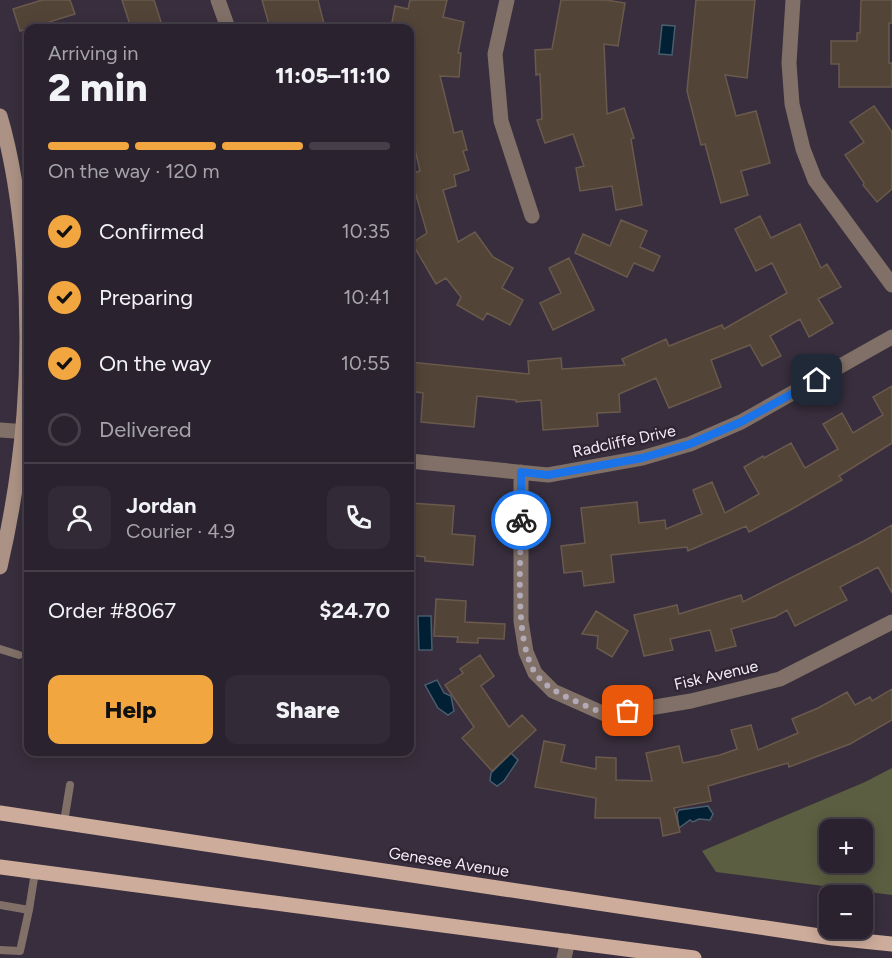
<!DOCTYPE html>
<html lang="en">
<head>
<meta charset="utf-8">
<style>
  :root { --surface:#2a222e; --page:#322a36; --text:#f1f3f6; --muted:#a5a4aa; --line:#463f4a; --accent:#f1a640 }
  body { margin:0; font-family:Figtree,sans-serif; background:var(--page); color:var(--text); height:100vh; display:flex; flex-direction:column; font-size:22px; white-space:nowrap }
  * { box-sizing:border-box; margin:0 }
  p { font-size:20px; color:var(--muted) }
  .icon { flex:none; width:33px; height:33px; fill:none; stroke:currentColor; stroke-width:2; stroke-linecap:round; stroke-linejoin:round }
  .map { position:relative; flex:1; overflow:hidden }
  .panel { position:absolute; left:24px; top:24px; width:390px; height:732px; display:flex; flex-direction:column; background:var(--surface); border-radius:12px; box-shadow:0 3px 15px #0003,0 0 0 2px var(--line) }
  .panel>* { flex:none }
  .fabs { position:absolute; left:819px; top:819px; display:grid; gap:12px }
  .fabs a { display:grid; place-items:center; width:54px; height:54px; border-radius:12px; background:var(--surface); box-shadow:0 3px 15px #0003,0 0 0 2px var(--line); font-size:30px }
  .pin { position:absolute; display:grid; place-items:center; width:51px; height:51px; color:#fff; margin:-26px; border-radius:12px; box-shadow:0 3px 9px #0006 }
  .courier { position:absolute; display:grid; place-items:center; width:60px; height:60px; margin:-30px; border:4px solid #1a73e8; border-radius:50%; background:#fff; color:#222; box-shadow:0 2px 8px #0007 }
  .headline em { font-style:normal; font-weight:800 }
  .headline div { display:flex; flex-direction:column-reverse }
  .headline { display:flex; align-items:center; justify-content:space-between; height:102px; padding:0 24px }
  h1 { font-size:39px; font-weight:800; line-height:45px }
  .bar { display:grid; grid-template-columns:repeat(4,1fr); gap:9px 6px; align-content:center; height:72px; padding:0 24px }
  .bar i { height:8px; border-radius:4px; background:var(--line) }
  .bar .on { background:var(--accent) }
  .bar p { grid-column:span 4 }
  .line { display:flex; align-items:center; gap:15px; padding:0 24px; border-top:2px solid var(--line) }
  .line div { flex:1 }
  .round { display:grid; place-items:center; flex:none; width:63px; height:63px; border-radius:12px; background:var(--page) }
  ol { padding:0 24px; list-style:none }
  li { display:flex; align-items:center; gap:18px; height:66px }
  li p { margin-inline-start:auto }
  li .icon { padding:6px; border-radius:50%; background:var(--accent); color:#111; stroke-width:4 }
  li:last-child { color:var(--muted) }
  li i { width:33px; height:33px; border:3px solid var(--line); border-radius:50% }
  .cta { display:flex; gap:12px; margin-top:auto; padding:12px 24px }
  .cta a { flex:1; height:69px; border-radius:12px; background:var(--accent); color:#111; font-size:24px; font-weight:800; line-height:69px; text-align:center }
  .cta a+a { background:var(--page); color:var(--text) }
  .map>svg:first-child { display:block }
</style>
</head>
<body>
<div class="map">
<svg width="892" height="958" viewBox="0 0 892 958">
  <rect width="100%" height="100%" fill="#382e3d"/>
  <path fill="#5b5e40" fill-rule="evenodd" d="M892,768V895L716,872L702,851L865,782ZM830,830H862V862H830Z"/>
  <path fill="#012034" stroke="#4a5e6e" stroke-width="1.5" d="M662,25L675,26L672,55L659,54Z
    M418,616H431L432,650H419Z
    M437,680L444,693L451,696L454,711L448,715L438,708L425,685Z
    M511,753L518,760L504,781L497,786L490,781L491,773Z
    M708,806L713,814L710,820L699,819L693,822L690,820L679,828L677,814L679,810Z"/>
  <path fill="#534438" stroke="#6a5a4d" stroke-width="1.5" d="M42,0H70L75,14L20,31L13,9Z
    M122,0H154L163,28H131Z
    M262,0H318L325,28H270Z
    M410,0H447L443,17L464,22L458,53H461L459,77L440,76L454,133L462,131L467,150L463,151L469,170L454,175L456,186L443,190L458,242L475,232L493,257L513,268L502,288L523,300L510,325L487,313L483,320L457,305L461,297L446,278L436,284L412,243L427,233L410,174L420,171L410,127V28H391L395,6L408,9Z
    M561,0H606L625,3L618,46L604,44L607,114L624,108L634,138L631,139L642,205L616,210L612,186L580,191L576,168L584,166L573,134L545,143L537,120L542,119L540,74L536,75L535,50L552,49Z
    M696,0H755L747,78L725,75L736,116L756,111L770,163L741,171L748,195L721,203L705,144L701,145L687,91Z
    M861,0H892V23H889V63H892V87H839V64H831V41H857V33H860Z
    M874,106L892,132V189L877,202L863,185L864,183L845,155L864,142L850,122Z
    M760,216L771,238L800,224L821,268L827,264L841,287L818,299L833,323L809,337L800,319L770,336L781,356L762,366L750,345L711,360L721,387L669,408L656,378L619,394L620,412L597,413L598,426L543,430L541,400L516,402V400L477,396L474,427L421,422L423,393L410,391V362L529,374L528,361L561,358L562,369L625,365L622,359L666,339L669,346L722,325L724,329L787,293L772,263L756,271L735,229Z
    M621,220L647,231L640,247L660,256L653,271L634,263L627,277L575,253L583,234L610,246Z
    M569,258L594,310L553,330L540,303L561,293L549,268Z
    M892,386V443L839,476L842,480L792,509L749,532L746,526L688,551L687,547L611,555L614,582L584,586L582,571L564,573L561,546L585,543L581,508L637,502L639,523L665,520L666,529L702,514L693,490L712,482L725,513L759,494L744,467L763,456L764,458L791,443L805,468L838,449L823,424L842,413L853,433L883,415L873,397Z
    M410,503L454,506L452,534L475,536L473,565L425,561V557L410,555Z
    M892,525V593L878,567L840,587L847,600L795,626L787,610L775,617L731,629L736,646L716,651L710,630L670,639L673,650L644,656L634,615L677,605L679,614L741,595L743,602L864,541Z
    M436,599L466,601L465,622L505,624L504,639L478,638V643L457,642L458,637L434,636Z
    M596,611L628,631L612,657L597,648L598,636L582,634Z
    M480,655L494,676L481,686L509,727L522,715L536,730L492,771L462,738L474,727L445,685L463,673L460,669Z
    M892,689V720L850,744L789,767L788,763L708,786L711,801L674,808L680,832L663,836L660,818H595L596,798L535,787L544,741L565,745L561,762L596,769V757L616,758V780L652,781L646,753L679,746L683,763L720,755L737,749L731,730L751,725L758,750L798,733L792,719L818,708L847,692L855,705L870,697L872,701Z"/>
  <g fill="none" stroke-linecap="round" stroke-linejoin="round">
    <path stroke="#807067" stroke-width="8" d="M0,649L19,655
      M64,822L70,785
      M0,905L29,910L20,951L0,950
      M29,910L35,872"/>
    <path stroke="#807067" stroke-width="15" d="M218,0L228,28
      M507,0L495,54L501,121L532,216
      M793,0L789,63L792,104L803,149L815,180L892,285
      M0,430L28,432
      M410,461L548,475L642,458L690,444L741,422L892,337
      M521,472V621L526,652L535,673L553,691L607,715L691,701L780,679L892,622
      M564,958L568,941"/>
    <path stroke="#ab9284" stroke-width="15" d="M0,116C14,163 20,211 24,260C32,366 24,463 0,567"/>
    <path stroke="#cdac9b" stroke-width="15" d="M0,813L571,899L833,938L892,944
      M0,867L694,958"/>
  </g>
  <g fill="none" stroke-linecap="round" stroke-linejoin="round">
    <path stroke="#b2aab6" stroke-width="6" stroke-dasharray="0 10.8" d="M521,520C521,561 514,637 534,671C543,686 560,694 575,701C599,711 601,716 628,711"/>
    <path stroke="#1a73e8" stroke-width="8" d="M521,520V472L548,475L642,458L690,444L741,422L817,380"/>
  </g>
  <g text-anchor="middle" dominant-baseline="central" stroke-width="4.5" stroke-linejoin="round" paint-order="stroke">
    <g font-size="16" fill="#f3edf7" stroke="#2e2433">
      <text transform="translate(624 441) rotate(-12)">Radcliffe Drive</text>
      <text transform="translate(716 675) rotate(-13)">Fisk Avenue</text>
      <text transform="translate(449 862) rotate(9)">Genesee Avenue</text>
    </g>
  </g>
</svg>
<div class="fabs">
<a>+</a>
<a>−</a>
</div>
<div class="pin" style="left:628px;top:711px;background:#ea580c"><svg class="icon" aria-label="bag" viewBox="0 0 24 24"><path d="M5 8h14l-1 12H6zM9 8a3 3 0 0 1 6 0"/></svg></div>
<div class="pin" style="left:817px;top:380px;background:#1f2937"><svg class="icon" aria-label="home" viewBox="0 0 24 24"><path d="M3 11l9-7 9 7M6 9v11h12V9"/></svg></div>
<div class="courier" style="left:521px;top:520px"><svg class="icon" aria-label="bike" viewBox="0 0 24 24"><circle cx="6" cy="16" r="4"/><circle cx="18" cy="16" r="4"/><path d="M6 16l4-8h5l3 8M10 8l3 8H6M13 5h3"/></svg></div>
<section class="panel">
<div class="headline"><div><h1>2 min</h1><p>Arriving in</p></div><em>11:05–11:10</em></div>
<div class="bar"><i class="on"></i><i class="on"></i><i class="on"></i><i></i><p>On the way · 120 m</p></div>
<ol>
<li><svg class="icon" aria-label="check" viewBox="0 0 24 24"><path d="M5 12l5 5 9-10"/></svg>Confirmed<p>10:35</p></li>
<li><svg class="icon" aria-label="check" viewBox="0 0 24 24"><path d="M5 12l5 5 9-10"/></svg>Preparing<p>10:41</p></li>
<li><svg class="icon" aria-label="check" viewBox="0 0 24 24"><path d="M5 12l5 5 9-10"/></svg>On the way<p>10:55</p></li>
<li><i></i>Delivered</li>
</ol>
<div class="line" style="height:108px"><a class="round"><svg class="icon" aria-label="person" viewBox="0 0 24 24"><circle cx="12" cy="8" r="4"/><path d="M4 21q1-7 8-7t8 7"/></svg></a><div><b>Jordan</b><p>Courier · 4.9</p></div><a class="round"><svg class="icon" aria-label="phone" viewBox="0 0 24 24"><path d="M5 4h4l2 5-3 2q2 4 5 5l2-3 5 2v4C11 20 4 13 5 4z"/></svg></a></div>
<div class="line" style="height:78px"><div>Order #8067</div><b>$24.70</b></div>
<div class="cta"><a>Help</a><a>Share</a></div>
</section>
</div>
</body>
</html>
